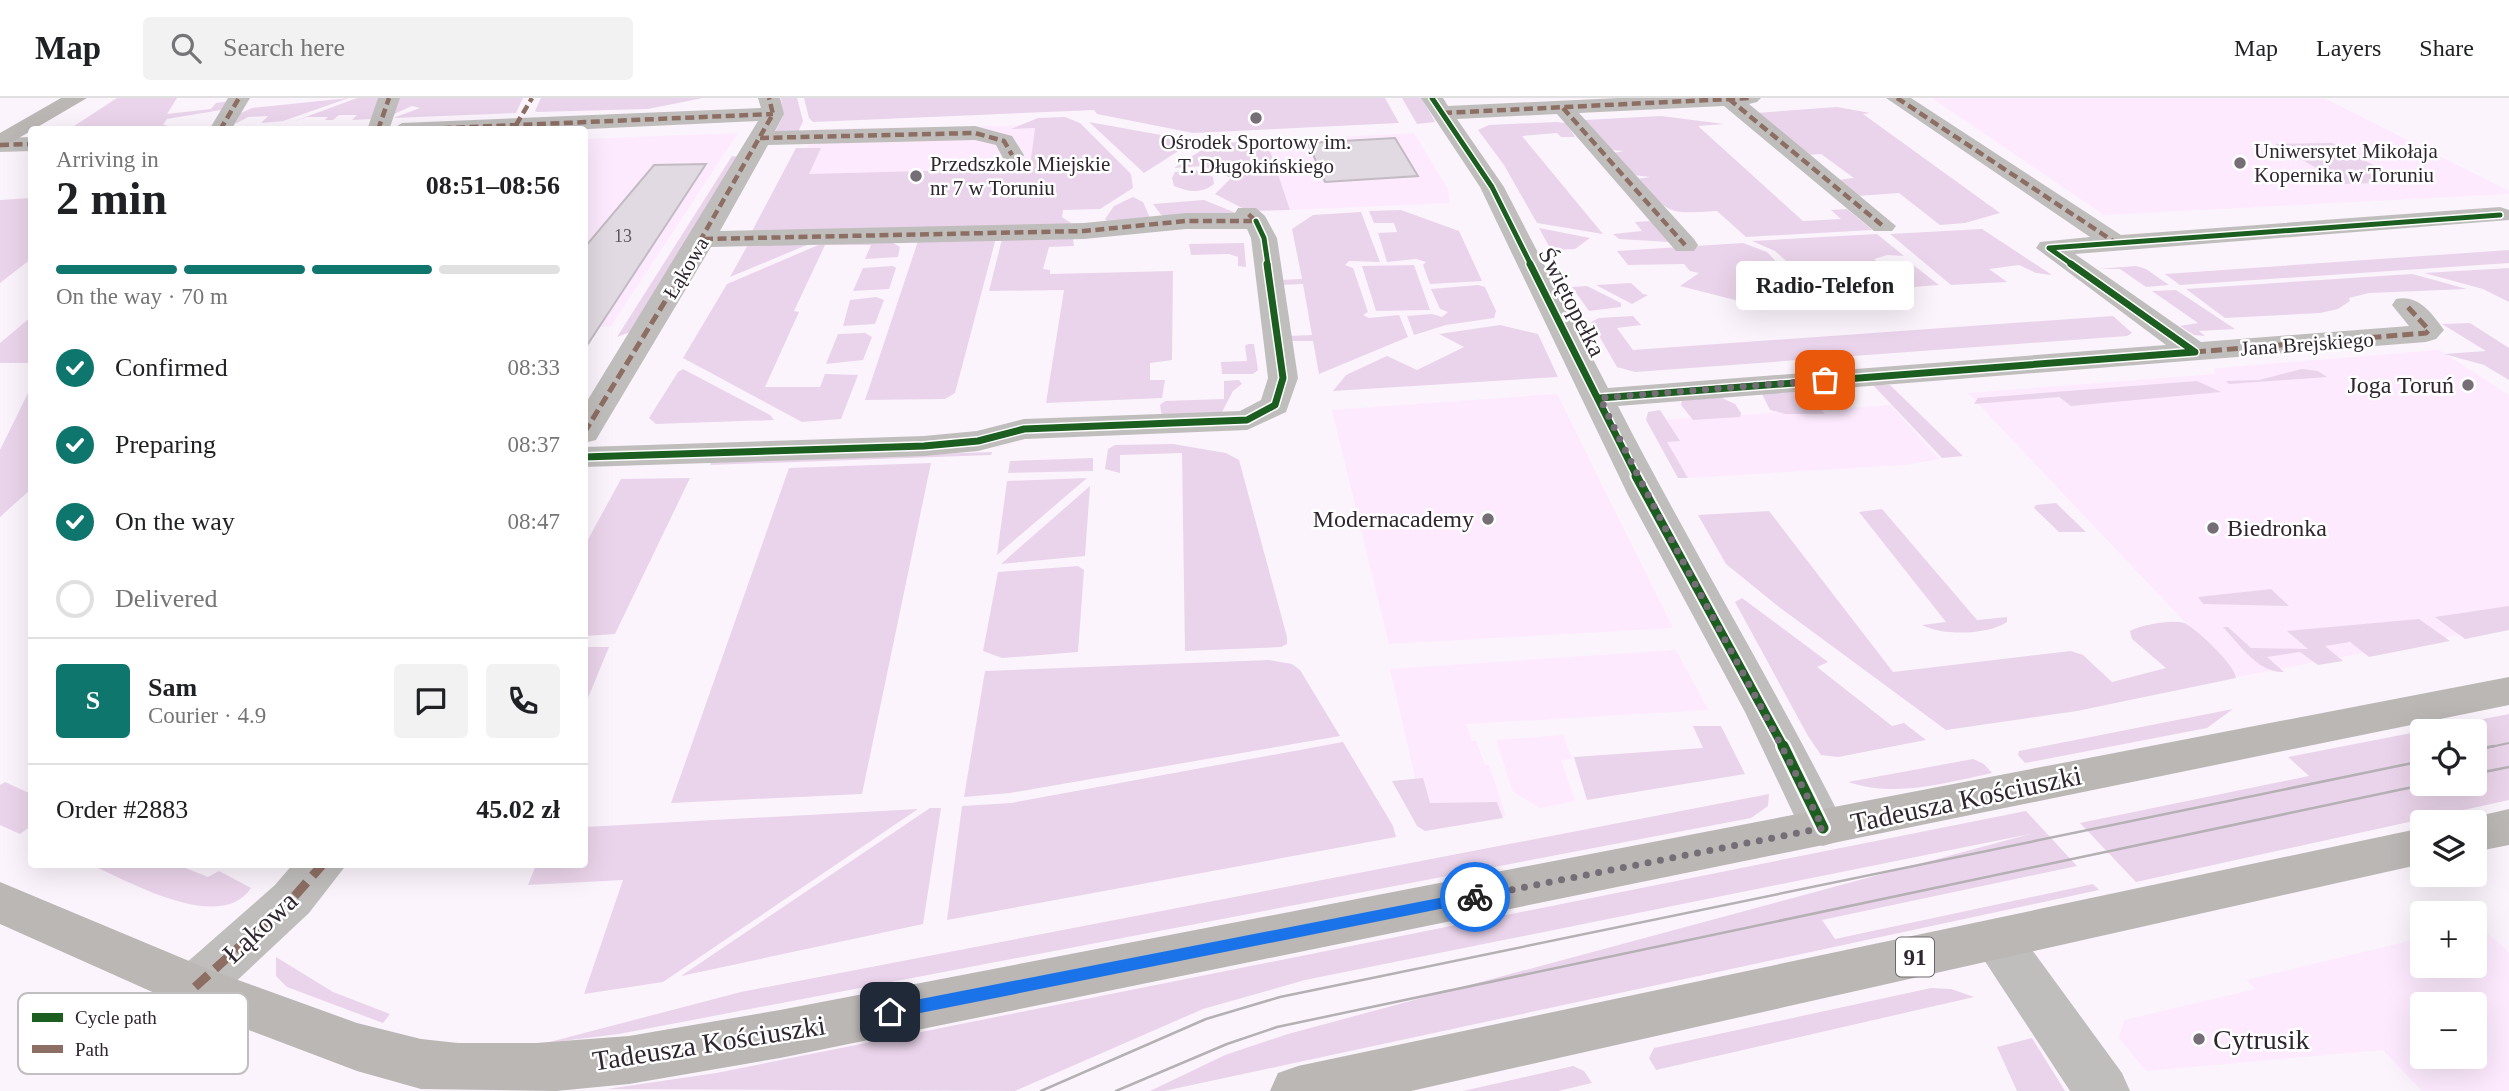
<!DOCTYPE html>
<html lang="en">
<head>
<meta charset="utf-8">
<style>
  :root { --surface:#fff; --page:#f2f2f2; --text:#202124; --muted:#757577; --line:#e0e0e0; --accent:#0f766e }
  body { margin:0; font-family:"Times New Roman",serif; background:var(--page); color:var(--text); height:100vh; display:flex; flex-direction:column; font-size:26px; white-space:nowrap }
  * { box-sizing:border-box; margin:0 }
  p { font-size:23px; color:var(--muted) }
  .icon { flex:none; width:38px; height:38px; fill:none; stroke:currentColor; stroke-width:2; stroke-linecap:round; stroke-linejoin:round }
  .map { position:relative; flex:1; overflow:hidden }
  .details { position:absolute; left:28px; top:28px; width:560px; height:742px; display:flex; flex-direction:column; background:var(--surface); border-radius:7px; box-shadow:0 7px 28px #0002 }
  .details>* { flex:none }
  .buttons { position:absolute; left:2410px; top:621px; display:grid; gap:14px }
  .buttons a { display:grid; place-items:center; width:77px; height:77px; border-radius:7px; background:var(--surface); box-shadow:0 7px 28px #0002; font-size:35px }
  .pin { position:absolute; display:grid; place-items:center; width:60px; height:60px; color:#fff; margin:-30px; border-radius:14px; box-shadow:0 4px 10px #0006 }
  .courier { position:absolute; display:grid; place-items:center; width:70px; height:70px; margin:-35px; border:5px solid #1a73e8; border-radius:50%; background:#fff; color:#222; box-shadow:0 2px 9px #0007 }
  .bubble { position:absolute; height:49px; border-radius:7px; background:var(--surface); box-shadow:0 7px 28px #0002; font-size:23px; font-weight:700; line-height:49px; text-align:center }
  .overview em { font-style:normal; font-weight:700 }
  .overview div { display:flex; flex-direction:column-reverse }
  .overview { display:flex; align-items:center; justify-content:space-between; height:119px; padding:0 28px }
  h1 { font-size:46px; font-weight:700; line-height:52px }
  .bar { display:grid; grid-template-columns:repeat(4,1fr); gap:10px 7px; align-content:center; height:84px; padding:0 28px }
  .bar i { height:9px; border-radius:5px; background:var(--line) }
  .bar .on { background:var(--accent) }
  .bar p { grid-column:span 4 }
  .line { display:flex; align-items:center; gap:18px; padding:0 28px; border-top:2px solid var(--line) }
  .line div { flex:1 }
  .round { display:grid; place-items:center; flex:none; width:74px; height:74px; border-radius:7px; background:var(--page) }
  ol { padding:0 28px; list-style:none }
  li { display:flex; align-items:center; gap:21px; height:77px }
  li p { margin-inline-start:auto }
  li .icon { padding:7px; border-radius:50%; background:var(--accent); color:#fff; stroke-width:4 }
  li:last-child { color:var(--muted) }
  li i { width:38px; height:38px; border:4px solid var(--line); border-radius:50% }
  header { display:flex; align-items:center; gap:42px; box-sizing:border-box; height:98px; padding:0 35px; background:var(--surface); border-bottom:2px solid var(--line) }
  header strong { font-size:33px }
  nav { display:flex; gap:38px; margin-inline-start:auto; font-size:24px }
  .search { width:490px; height:63px; background:var(--page); display:flex; align-items:center; gap:18px; box-sizing:border-box; padding:0 24px; border-radius:7px; color:var(--muted); font-size:26px }
  .map>svg:first-child { display:block }
</style>
</head>
<body>
<header>
<strong>Map</strong>
<div class="search"><svg class="icon" aria-label="search" viewBox="0 0 24 24"><circle cx="10" cy="10" r="6"/><path d="M15 15l6 6"/></svg>Search here</div>
<nav><a>Map</a><a>Layers</a><a>Share</a></nav>
</header>
<div class="map">
<svg width="2509" height="993" viewBox="0 0 2509 993">
  <rect width="100%" height="100%" fill="#fbf4fc"/>
  <path fill="#fdeafe" fill-rule="evenodd" d="M1932,0H2324L2509,93V96L2104,117Z
    M1046,27L1036,126L758,132L818,31Z
    M738,35L611,228L600,229L592,240L585,241L584,41Z
    M1414,35L1448,91L1450,105L1290,112L1266,43Z
    M2439,252L2509,297V527L2237,579L1968,295L2215,276L2214,271L2218,270Z
    M1557,296L1673,530L1389,546L1332,312Z
    M1890,307L1939,361L1905,367L1688,380L1666,343L1662,322Z
    M1676,552L1708,612L1466,626L1472,643H1476L1485,667H1489L1506,718L1427,731L1390,571Z
    M1563,637L1572,661L1561,662L1575,703L1540,710L1513,694L1496,642Z
    M2475,827H2478L2509,854V993H2422L2383,952L2146,973L2119,940L2124,922L2256,891L2246,882L2422,840V868H2474ZM2422,906H2474V959H2422Z"/>
  <path fill="#ead4eb" fill-rule="evenodd" d="M117,0H177L167,16L211,11L216,5L231,3L227,11L167,21L163,27H167L165,30L68,32Z
    M349,0L283,23L261,25L268,18L248,19L235,26L241,15L252,10Z
    M357,0H379L371,21L352,22L357,17H339L333,22H325L328,19H307L292,24Z
    M393,0H523L516,15L393,20L420,10L412,8L392,17Z
    M541,0H703L648,11L537,14L535,13Z
    M781,0H797L803,23L798,34H775L783,18Z
    M804,0H1385L1399,25L1193,35L1097,16L1094,12L813,24L809,20Z
    M1402,0H1422L1435,24L1417,26Z
    M1837,9L1870,15L1863,16L2000,115L1965,125L1940,127L1899,95L1858,98L1838,82L1854,80L1821,56L1806,57L1756,15Z
    M1661,18L1724,26L1698,28L1803,123L1841,121L1831,112L1847,111L1872,132L1746,139L1717,113C1667,116 1671,117 1637,81L1650,79L1633,77L1612,55L1624,53L1609,52L1584,22Z
    M1065,19L1080,25L1131,76L1133,90L1100,111L1063,112L1062,119L1071,125L1065,129L750,137L796,50H821L809,76L963,72L965,67H987L989,62L1031,61L1035,30L1011,31L1038,20Z
    M1089,24L1194,43L1144,75Z
    M1556,24L1566,25L1575,39H1561L1557,35L1522,38L1603,136L1537,125L1504,67L1478,32L1489,27Z
    M1277,41L1267,44L1290,112L1248,113L1215,96L1231,80L1203,68L1174,70L1211,46Z
    M2332,45L2405,84L2344,86L2275,46Z
    M732,58L738,59L630,234L617,239Z
    M1195,72L1213,79L1214,86C1201,96 1189,94 1174,88L1172,80L1175,74Z
    M1133,99L1143,104L1150,120L1108,124L1105,121L1114,108Z
    M31,100V161L0,185V102Z
    M1204,102L1241,117L1162,118L1153,106Z
    M1401,112L1459,133L1482,183L1430,186L1423,167L1426,164L1416,161L1387,164L1378,135L1397,134L1394,125H1374L1369,113Z
    M1361,114L1380,164L1349,163L1345,167L1353,170L1368,214L1363,217L1369,220L1399,217L1408,239L1319,276L1313,243H1289V238L1312,237L1303,186L1281,187L1280,182L1302,181L1292,131L1313,117Z
    M1652,123L1670,144L1619,141L1613,136L1642,133L1635,124Z
    M1539,130L1590,140L1575,151L1551,152Z
    M1982,131L2052,177L2036,175L2019,167L1989,171L2007,184L1951,187L1890,136Z
    M997,136L955,295L945,301L865,302L919,140Z
    M1877,136L1904,158L1887,157L1874,161L1883,168L1912,166L1939,187L1823,196L1775,153L1752,143Z
    M1002,141H1073L1074,148L1049,149L1043,171L1050,172V176L1173,173L1172,262L1150,265V282H1165L1162,300L1046,305L1064,192L989,193Z
    M750,143L814,144L730,179Z
    M890,143L900,149L898,159L865,161L871,147H825L794,213L799,214L765,289H820L825,276L858,277L841,321L802,324L683,260L727,186L823,145Z
    M1244,145L1246,169L1238,168V159L1229,156L1191,157L1189,146Z
    M1743,145L1767,154L1808,197L1739,203L1680,188L1699,175L1690,173L1684,166L1628,167L1617,153Z
    M2509,152V165L2180,187L2165,176Z
    M1414,167L1430,212L1376,213L1362,168Z
    M893,168L896,170L889,191L853,193L863,170Z
    M2136,168L2146,171L2169,187L2146,189L2120,171H2098Z
    M2509,170V204L2483,191L2424,175Z
    M2412,176L2467,191L2369,195L2349,200L2350,203L2338,211L2320,215L2225,220L2186,191Z
    M1631,185L1643,196L1648,197L1632,206L1596,187Z
    M1478,187L1485,189L1496,213L1494,220L1446,227L1414,237L1407,218L1432,216L1442,219L1448,214L1440,211L1431,191Z
    M1587,188L1621,205V209L1589,213L1572,189Z
    M2176,192L2235,231L2199,233L2205,238L2194,237L2180,228L2198,225L2152,193Z
    M876,199L884,202L875,226L843,228L850,202Z
    M1633,218L1641,227L1617,230L1633,252L2113,218L2132,235L2127,238L1635,274L1617,269L1591,224L1599,220Z
    M31,219V265H0V245Z
    M2470,225L2509,250V282L2484,267L2444,256L2486,253L2442,226Z
    M1500,227L1538,236L1558,279L1333,293L1346,277L1387,258L1417,272L1464,249L1439,236Z
    M865,235L872,239L863,262L826,266L838,236Z
    M1248,246H1254L1258,272L1253,276H1222L1221,264L1247,263L1245,248Z
    M683,271L770,317L774,322L656,326L649,320L678,274Z
    M2302,271L2318,273L2327,279L2229,286L2226,283L2259,282Z
    M1239,282L1242,286L1233,293L1221,316L1162,319L1160,307L1165,303L1224,301V283Z
    M2197,283L2221,294L2071,308L2059,299L1974,306L1978,300Z
    M1873,287H1890L1963,358L1942,360Z
    M31,289V391L0,419V352Z
    M1797,293L1806,296L1825,316H1786L1770,312L1762,296Z
    M1720,299L1735,306L1741,315L1740,319L1693,322L1681,307L1682,302Z
    M1660,312L1680,343L1667,344L1688,380H1678L1646,322L1648,314Z
    M1173,346L1226,355L1239,362L1287,539V546L1281,549L1185,553L1182,355L1120,357V375L1105,371L1108,351L1115,347Z
    M992,354L991,357L710,367L712,363Z
    M1093,360V373L1008,375L1010,363Z
    M931,365L862,696L671,705L789,370Z
    M690,380L615,536L585,538V447L621,381Z
    M1087,380L997,457L1007,383Z
    M1090,388L1085,458L1001,466Z
    M2056,405L2086,434H2059L2034,410L2036,407Z
    M1882,411L1977,522L2007,519V524C1988,537 1942,538 1922,527L1946,524L1859,414Z
    M1769,413L1893,574L2071,553L2083,557L2112,584L2166,570L2132,541L2130,533C2140,527 2173,521 2184,525C2196,530 2236,568 2236,580L2077,613L1946,632L1779,509L1726,466L1698,417Z
    M1078,468L1084,472L1078,554L1002,560L983,553L998,474Z
    M2271,491L2289,508L2203,506L2198,499Z
    M1742,500L1828,564L1817,569L1892,628L1904,625L1926,642L1838,659L1821,657L1808,638L1735,504Z
    M2509,508V532L2465,541L2435,519Z
    M2419,521L2450,543L2369,559L2350,544L2325,548L2343,563L2318,567L2300,554L2267,559L2284,574C2259,576 2239,546 2223,529H2228L2251,550L2308,551L2287,533Z
    M585,549H609L585,607L584,549Z
    M1269,562L1292,566L1300,572L1340,638L1010,695L964,699L985,573Z
    M2233,611L2207,630L2025,665L2018,657L2019,653Z
    M2509,616V702L2136,784L2080,725L2309,678L2288,659ZM2422,634H2474V686H2422Z
    M1693,628H1721L1745,676L1587,702L1574,659L1703,650Z
    M1343,644L1393,728L1396,739L947,822L962,708L1011,705Z
    M1973,661L1984,666L1992,675C1944,685 1897,700 1848,684Z
    M1423,680L1430,705L1497,704L1503,720L1425,733L1417,728L1392,683Z
    M5,684L31,696V728L20,736L0,727V687Z
    M1769,696L1768,708L1751,720L619,936L546,945L741,894Z
    M930,710H941L923,826L681,878Z
    M918,711L663,884L584,896L623,782L528,787L536,767L584,766L585,729Z
    M2026,713L2077,768L1822,822L1835,841L2093,786L2099,792L1164,993H1150L1225,957L1288,936L2030,736L1305,882L1203,911L1015,993L607,991L716,975Z
    M91,767H178L208,779L219,773L251,790C220,837 127,782 91,767Z
    M276,859L333,894L390,916L383,925L287,889L276,878Z
    M1931,890L1951,891L1974,899L1656,972L1649,960L1654,950Z
    M2032,940L2065,993H2017L1997,949Z
    M1573,968L1584,973L1592,985L1558,993H1463Z"/>
  <path fill="#e2dae2" stroke="#c2bbc2" stroke-width="2" d="M1395,40L1418,78L1325,84L1308,45Z
    M706,66L668,124L584,252V150L654,67Z"/>
  <g fill="none" stroke-linecap="round" stroke-linejoin="round">
    <path fill="#c0bebc" fill-rule="evenodd" d="M228,0H250L231,32H209Z
      M378,0H400L389,32H367Z
      M758,0H780L784,16L775,33L975,28L1012,38L1024,57L1020,62H1004L996,47L975,42L768,47L720,133L1084,125L1186,115H1235L1238,110H1256L1265,118L1277,140L1298,280L1286,314L1247,332L1025,341L978,353L924,358L584,369V349L924,338L977,333L1024,321L1240,313L1261,302L1268,280L1251,140L1247,131H1186L1084,141L711,149L600,335L596,342L584,345V308L758,23L567,32H391L402,25L761,10Z
      M1421,0H1443L1448,8L1619,0H1761L1757,4L1749,6L1896,128L1892,133H1874L1724,8L1579,15L1694,141L1698,147L1694,153H1676L1557,16L1457,21L1504,89L1608,290L2166,247L2036,150L2040,144L2090,139L1886,0H1911L2121,137L2500,109L2509,112V122L2075,156L2201,244L2409,228L2392,207L2396,201C2418,196 2432,215 2444,232L2436,241L2426,244L1618,308C1691,450 1774,587 1846,730L1839,743L1823,748L1807,743L1800,730L1745,614L1628,397L1480,89Z
      M32,39V53L0,54V40Z
      M293,766H347L309,815L213,905L195,911L177,905L169,889L177,873L275,787Z
      M1996,821L2014,827L2122,975L2130,993H2070L1971,842L1978,827Z"/>
    <path fill="#bab7b5" fill-rule="evenodd" d="M61,0H87L0,51V35Z
      M2509,579V607L780,960L629,986L556,993L421,991L357,973L177,905L0,826V784L213,873L357,925L421,941L458,945H536L629,938L780,912Z
      M2509,711V747L2474,754V724L2457,723Z
      M2422,730V766L1411,993H1270L1278,975L1298,968Z"/>
    <path stroke="#b4b0b3" stroke-width="2" d="M2486,650L2509,645"/>
    <path stroke="#b4b0b3" stroke-width="2.5" d="M2474,652L2494,648
      M2474,676L2509,669
      M1041,993L1206,921L1280,899L2422,663
      M1116,993L1227,946L1277,929L2427,686"/>
    <path stroke="#8d6e63" stroke-width="4.5" stroke-dasharray="9 4.5" stroke-linecap="butt" d="M1897,0L2116,145
      M1729,1L1883,128
      M1563,10L1685,147
      M1443,15L1750,0
      M516,27L532,0
      M220,32L239,0
      M378,32L389,0
      M402,32L773,16
      M760,40L975,35L1004,43L1012,57
      M0,47L32,46
      M704,141L1084,133L1186,123H1256L1247,115
      M686,167L773,16L769,0"/>
    <path stroke="#8d6e63" stroke-width="5" stroke-dasharray="11 5" stroke-linecap="butt" d="M2195,254L2426,235L2429,232L2406,207
      M584,335L688,166"/>
    <path stroke="#8d6e63" stroke-width="9" stroke-dasharray="18 9" stroke-linecap="butt" d="M195,889L292,801L323,766"/>
    <g stroke="#fff" stroke-width="8">
      <path id="cycleway-far3" d="M1432,0L1492,89L1531,167
        M1256,123L1264,140L1268,167
        M2073,167L2049,150L2500,117"/>
    </g>
    <g stroke="#fff" stroke-width="10">
      <path id="cycleway-far2" d="M1530,166L1637,379
        M1600,300L2195,254L2071,166
        M584,359L924,348L978,343L1024,331L1247,322L1275,307L1283,280L1267,166"/>
    </g>
    <g stroke="#fff" stroke-width="13">
      <path id="cycleway-far1" d="M1636,378L1784,650"/>
    </g>
    <g stroke="#fff" stroke-width="16">
      <path id="cycleway" d="M1783,648L1823,730"/>
    </g>
    <use href="#cycleway-far3" stroke="#1b5e20" stroke-width="5"/>
    <use href="#cycleway-far2" stroke="#1b5e20" stroke-width="7"/>
    <use href="#cycleway-far1" stroke="#1b5e20" stroke-width="9"/>
    <use href="#cycleway" stroke="#1b5e20" stroke-width="11"/>
  </g>
  <path fill="#1a73e8" d="M1475,793L1483,799L1475,804L890,921L882,914L890,907Z"/>
  <g fill="none" stroke-linecap="round" stroke-linejoin="round">
    <path stroke="#766e77" stroke-width="7" stroke-dasharray="0 12.6" d="M1475,799L1823,730C1752,585 1669,446 1600,300L1825,282"/>
  </g>
  <g fill="#766e77" stroke="#fff" stroke-width="2.5">
    <circle cx="1256" cy="20" r="7"/>
    <circle cx="2240" cy="65" r="7"/>
    <circle cx="916" cy="78" r="7"/>
    <circle cx="2468" cy="287" r="7"/>
    <circle cx="1488" cy="421" r="7"/>
    <circle cx="2213" cy="430" r="7"/>
    <circle cx="2199" cy="941" r="7"/>
  </g>
  <g text-anchor="middle" dominant-baseline="central" stroke-width="5" stroke-linejoin="round" paint-order="stroke">
    <g font-size="18" fill="#5e555e">
      <text x="623" y="138">13</text>
    </g>
    <g font-size="21" fill="#2f262f" stroke="#fff" text-anchor="start">
      <text x="1256" y="44" text-anchor="middle">Ośrodek Sportowy im.<tspan x="1256" dy="24">T. Długokińskiego</tspan></text>
      <text x="2254" y="53">Uniwersytet Mikołaja<tspan x="2254" dy="24">Kopernika w Toruniu</tspan></text>
      <text x="930" y="66">Przedszkole Miejskie<tspan x="930" dy="24">nr 7 w Toruniu</tspan></text>
    </g>
    <g font-size="21" fill="#2f262f" stroke="#fff">
      <text transform="translate(686 170) rotate(-59)">Łąkowa</text>
      <text transform="translate(2307 246) rotate(-4)">Jana Brejskiego</text>
    </g>
    <rect fill="#fff" stroke="#6d676d" stroke-width="2" x="1896" y="839.5" width="38" height="39" rx="5"/>
    <g font-size="23" font-weight="bold" fill="#2f262f">
      <text x="1915" y="859">91</text>
    </g>
    <g font-size="24" fill="#2f262f" stroke="#fff">
      <text transform="translate(1572 204) rotate(63)">Świętopełka</text>
    </g>
    <g font-size="24" fill="#2f262f" stroke="#fff" text-anchor="end">
      <text x="2454" y="287">Joga Toruń</text>
      <text x="1474" y="421">Modernacademy</text>
      <text x="2227" y="430" text-anchor="start">Biedronka</text>
    </g>
    <g font-size="28" fill="#2f262f" stroke="#fff">
      <text transform="translate(1966 701) rotate(-12)">Tadeusza Kościuszki</text>
      <text transform="translate(260 829) rotate(-43)">Łąkowa</text>
      <text transform="translate(709 945) rotate(-9)">Tadeusza Kościuszki</text>
    </g>
    <g font-size="28" fill="#2f262f" stroke="#fff" text-anchor="start">
      <text x="2213" y="941">Cytrusik</text>
    </g>
  </g>
  <rect x="18" y="895" width="230" height="81" rx="10" fill="#fff" stroke="#c1bec1" stroke-width="2"/>
  <rect x="32" y="915" width="31" height="9" fill="#1b5e20"/>
  <rect x="32" y="947" width="31" height="8" fill="#8d6e63"/>
  <g font-size="19" fill="#2f262f">
    <text x="75" y="926">Cycle path</text>
    <text x="75" y="958">Path</text>
  </g>
</svg>
<div class="buttons">
<a><svg class="icon" aria-label="locate" viewBox="0 0 24 24"><circle cx="12" cy="12" r="6"/><path d="M12 2v4M12 18v4M2 12h4M18 12h4"/></svg></a>
<a><svg class="icon" aria-label="layers" viewBox="0 0 24 24"><path d="M12 4l9 5-9 5-9-5zM3 14l9 5 9-5"/></svg></a>
<a>+</a>
<a>−</a>
</div>
<div class="pin" style="left:1825px;top:282px;background:#ea580c"><svg class="icon" aria-label="bag" viewBox="0 0 24 24"><path d="M5 8h14l-1 12H6zM9 8a3 3 0 0 1 6 0"/></svg></div>
<div class="pin" style="left:890px;top:914px;background:#1f2937"><svg class="icon" aria-label="home" viewBox="0 0 24 24"><path d="M3 11l9-7 9 7M6 9v11h12V9"/></svg></div>
<div class="courier" style="left:1475px;top:799px"><svg class="icon" aria-label="bike" viewBox="0 0 24 24"><circle cx="6" cy="16" r="4"/><circle cx="18" cy="16" r="4"/><path d="M6 16l4-8h5l3 8M10 8l3 8H6M13 5h3"/></svg></div>
<div class="bubble" style="left:1736px;top:163px;width:178px">Radio-Telefon</div>
<section class="details">
<div class="overview"><div><h1>2 min</h1><p>Arriving in</p></div><em>08:51–08:56</em></div>
<div class="bar"><i class="on"></i><i class="on"></i><i class="on"></i><i></i><p>On the way · 70 m</p></div>
<ol>
<li><svg class="icon" aria-label="check" viewBox="0 0 24 24"><path d="M5 12l5 5 9-10"/></svg>Confirmed<p>08:33</p></li>
<li><svg class="icon" aria-label="check" viewBox="0 0 24 24"><path d="M5 12l5 5 9-10"/></svg>Preparing<p>08:37</p></li>
<li><svg class="icon" aria-label="check" viewBox="0 0 24 24"><path d="M5 12l5 5 9-10"/></svg>On the way<p>08:47</p></li>
<li><i></i>Delivered</li>
</ol>
<div class="line" style="height:126px"><b class="round" style="background:var(--accent);color:#fff">S</b><div><b>Sam</b><p>Courier · 4.9</p></div><a class="round"><svg class="icon" aria-label="chat" viewBox="0 0 24 24"><path d="M4 5h16v11H9l-5 4z"/></svg></a><a class="round"><svg class="icon" aria-label="phone" viewBox="0 0 24 24"><path d="M5 4h4l2 5-3 2q2 4 5 5l2-3 5 2v4C11 20 4 13 5 4z"/></svg></a></div>
<div class="line" style="height:91px"><div>Order #2883</div><b>45.02 zł</b></div>
</section>
</div>
</body>
</html>
